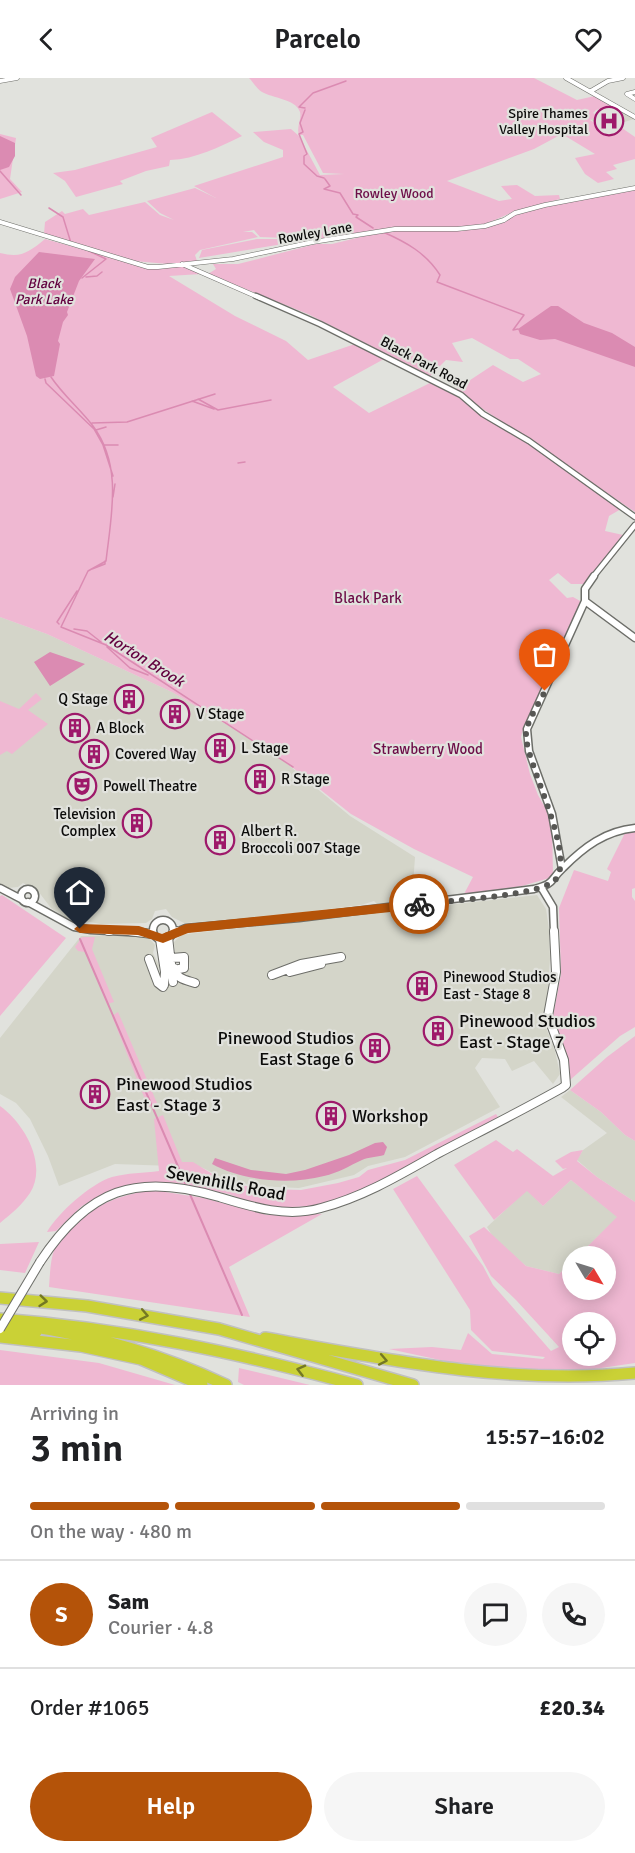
<!DOCTYPE html>
<html lang="en">
<head>
<meta charset="utf-8">
<style>
  :root { --surface:#fff; --page:#f6f6f6; --text:#202124; --muted:#757577; --line:#e0e0e0; --accent:#b45309 }
  body { margin:0; font-family:Signika,sans-serif; background:var(--page); color:var(--text); height:100vh; display:flex; flex-direction:column; font-size:22px; white-space:nowrap }
  * { box-sizing:border-box; margin:0 }
  p { font-size:20px; color:var(--muted) }
  .icon { flex:none; width:33px; height:33px; fill:none; stroke:currentColor; stroke-width:2; stroke-linecap:round; stroke-linejoin:round }
  .map { position:relative; height:1307px; overflow:hidden }
  .panel { display:flex; flex-direction:column; background:var(--surface); flex:1 }
  .panel>* { flex:none }
  .needle { width:39px; rotate:128deg }
  .buttons { position:absolute; left:562px; top:1168px; display:grid; gap:12px }
  .buttons a { display:grid; place-items:center; width:54px; height:54px; border-radius:50%; background:var(--surface); box-shadow:0 3px 15px #0003; font-size:30px }
  .pin { position:absolute; display:grid; place-items:center; width:51px; height:51px; color:#fff; margin:-62px -26px; border-radius:50% 50% 50% 0; rotate:-45deg; box-shadow:0 0 6px #0007 }
  .pin .icon { rotate:45deg }
  .courier { position:absolute; display:grid; place-items:center; width:60px; height:60px; margin:-30px; border:4px solid #b45309; border-radius:50%; background:#fff; color:#222; box-shadow:0 2px 8px #0007 }
  .summary em { font-style:normal; font-weight:600 }
  .summary div { display:flex; flex-direction:column-reverse }
  .summary { display:flex; align-items:center; justify-content:space-between; height:102px; padding:0 30px }
  h1 { font-size:39px; font-weight:600; line-height:45px }
  .bar { display:grid; grid-template-columns:repeat(4,1fr); gap:9px 6px; align-content:center; height:72px; padding:0 30px }
  .bar i { height:8px; border-radius:4px; background:var(--line) }
  .bar .active { background:var(--accent) }
  .bar p { grid-column:span 4 }
  .line { display:flex; align-items:center; gap:15px; padding:0 30px; border-top:2px solid var(--line) }
  .line div { flex:1 }
  .round { display:grid; place-items:center; flex:none; width:63px; height:63px; border-radius:32px; background:var(--page) }
  .primary-button { display:flex; gap:12px; margin-top:auto; padding:12px 30px }
  .primary-button a { flex:1; height:69px; border-radius:36px; background:var(--accent); color:#fff; font-size:24px; font-weight:600; line-height:69px; text-align:center }
  .primary-button a+a { background:var(--page); color:var(--text) }
  header { display:flex; justify-content:space-between; align-items:center; height:78px; padding:0 30px; background:var(--surface); font-size:27px; font-weight:600 }
  .map>svg:first-child { display:block }
</style>
</head>
<body>
<header><svg class="icon" aria-label="back" viewBox="0 0 24 24"><path d="M15 5l-7 7 7 7"/></svg>Parcelo<svg class="icon" aria-label="heart" viewBox="0 0 24 24"><path d="M12 20l-8-8c-3-5 5-10 8-4 3-6 11-1 8 4z"/></svg></header>
<div class="map">
<svg width="635" height="1307" viewBox="0 0 635 1307">
  <rect width="100%" height="100%" fill="#e1e2dd"/>
  <path fill="#d4d5c9" d="M614,32H619L634,41L618,46L619,48L609,54L590,41Z
    M0,539L47,556L172,614L273,674L350,738L415,779L412,822L377,826L374,823L361,827L272,838L184,845L172,839L166,831L155,833L152,841L146,845L101,846L66,840L51,830L38,813L23,805L18,809L8,810L0,806Z
    M537,817L546,831L549,851L550,881L545,947L555,973L560,996L553,1006L534,983L512,993L505,981L482,980L475,990L500,1029L405,1079L368,1088L354,1097L299,1110L253,1108L223,1100L201,1089L115,1086L59,1108L48,1078L30,1041L16,1025L0,1016V960L81,858L139,857L149,860L155,867L153,875L159,887L158,894H169L190,890L188,876H175L174,864L181,857L195,855Z
    M570,1012L601,1034L625,1057L635,1063V1124L597,1099L577,1082L583,1072L607,1055L561,1019Z
    M571,1102L618,1139L577,1179H573V1183L559,1196L526,1188L493,1159L487,1149L527,1112L543,1128Z"/>
  <path fill="#efb8d2" fill-rule="evenodd" d="M249,0H534L577,22L595,18L612,27L596,32L593,35L598,38L590,42L609,54L619,48L635,59V81L613,87L617,91L606,94L614,101L598,105L585,96L575,80L595,76L562,56L534,71L447,103L499,123L512,121L501,108L517,107L535,118L559,117L560,121L515,133L484,147L449,151L390,150L298,166L287,160L260,159L254,152L243,154H252L258,159L200,172L195,177L197,183L168,186L134,183L44,156L45,144L62,133L65,136L83,131L89,137L145,124L160,137L174,142L160,135L147,123L195,110L216,120L194,108L283,79V72L264,64L253,54L291,51L299,58L320,97L344,96L323,95L303,57H299C296,49 302,41 300,34C296,21 272,20 262,14C257,11 253,4 249,0Z
    M212,34L242,58C219,69 196,81 170,82L169,88L146,93L120,103L123,106L76,119L65,103L53,95L75,92L157,69L151,60Z
    M0,56L16,60L10,101L22,114L0,121Z
    M635,110V434L455,312L493,287L523,304L541,296L518,281H510L472,260L452,265L463,284L446,282L430,298L308,236L208,196L216,191L213,186H238L316,166H332L385,153H458L488,149L517,136L563,124Z
    M45,161L154,191L183,188L201,196L169,198L235,238L286,263L308,282L355,266L384,281L333,309L369,335L432,304L460,318L483,338L537,371L621,431L609,438L605,453L623,457L584,506H571L558,495L549,502L567,520L573,519L582,524L524,648L521,659L530,696L538,717L552,742L553,799L522,808L464,816L473,799L414,771L351,736L273,674L172,614L47,556L0,539V175C21,180 28,175 45,161Z
    M257,161H280L283,166L199,180L202,172Z
    M36,615L42,621L28,632L48,646L12,676L7,673L0,677V623L19,631Z
    M635,752V810L632,811V819L635,823V949L620,958L570,1002L553,938L561,896L559,830L574,792L608,803L611,794L607,791L626,753Z
    M2,817L66,860L0,938V818Z
    M82,859H95L92,871L114,924L107,926L85,874L78,873L75,869Z
    M118,934L157,1025L148,1029L112,938Z
    M635,958V1063L625,1057L601,1034L570,1012L607,979Z
    M0,1028C24,1045 48,1086 30,1115C22,1127 11,1136 0,1145Z
    M496,1036L498,1039L368,1110L318,1128L262,1130L229,1116L185,1108L160,1104L135,1106L107,1114L82,1128L56,1153L47,1154C58,1135 90,1106 112,1099C127,1095 144,1095 159,1093L154,1041L163,1037L182,1084H193L227,1105L265,1111L301,1112L338,1105L359,1099L368,1092L405,1082Z
    M496,1062L513,1074L517,1071L553,1098L567,1090L563,1091L555,1083L571,1074L583,1072L577,1083L597,1099L635,1124V1285L574,1294L468,1288L389,1271L432,1269L461,1272L468,1255L492,1276L543,1281L545,1279L492,1273L471,1252L470,1232L393,1111L417,1098L483,1188L493,1207L551,1273L559,1269L516,1222L491,1198L469,1158L484,1149L526,1188L559,1196L573,1183V1212H606V1179H577L617,1139L571,1102L543,1128L527,1113L494,1142L454,1087ZM573,1245H606V1278H573Z
    M158,1111L165,1114L204,1120L267,1137L322,1136L229,1189L250,1239L49,1209C50,1197 50,1184 54,1172C56,1164 64,1156 70,1150C96,1125 123,1116 158,1111Z
    M39,1164L25,1195L0,1192V1166Z
    M0,1272L99,1285L175,1307H0Z
    M239,1290L310,1307H244L238,1304Z"/>
  <path fill="#db8bb2" d="M0,58L15,65V78L9,89L0,92Z
    M39,174L95,181L79,203L67,234L68,237L63,244L58,263L60,266L54,298L40,301L36,298L27,258L10,211L15,199Z
    M551,228H558L584,245L612,255L635,269V289L555,261L540,262L520,256L518,251Z
    M50,574L85,586L50,608L34,584Z
    M383,1064L387,1069L384,1077C377,1079 368,1079 362,1082C349,1088 338,1095 324,1098C289,1107 243,1103 212,1086L215,1080L251,1092L286,1096L305,1092L349,1077L375,1065Z"/>
  <g fill="none" stroke-linecap="round" stroke-linejoin="round">
    <path stroke="#db8bb2" stroke-width="1.5" d="M305,30L299,29L313,15L346,3
      M305,32L300,45L303,54L299,56L307,76L304,78V86L317,98L324,100
      M0,93L21,117
      M325,101L330,108L324,111L340,115L353,136L358,137L356,139L373,150
      M49,130L63,139L71,165
      M383,154C406,164 426,175 440,197L437,204L524,237L513,252L518,251
      M86,199L97,198L102,194
      M82,200L106,181L89,173
      M51,299C63,317 80,331 93,348C123,388 111,438 106,483L88,493L61,549L106,567L293,689
      M45,301L46,305L94,351L103,367L113,398
      M198,321L218,332L271,322
      M192,323L214,331
      M92,345L127,344L215,316
      M96,352L106,349
      M104,367H118
      M238,385L245,384
      M113,419L115,406
      M92,491L105,486V483
      M59,546L57,544L77,513
      M74,551L87,553L101,564
      M107,569L130,590L148,597"/>
    <path stroke="#db8bb2" stroke-width="2" d="M80,861L186,1107
      M189,1114L242,1237"/>
    <g stroke="#6d6e69" stroke-width="5">
      <path id="minor-far3" d="M566,0L635,39
        M0,3L17,0
        M591,13L608,3L623,0
        M635,14L627,16L635,21
        M0,144L148,189H158L233,181L313,164L395,151H457L485,148L504,142L515,135L545,127L635,110
        M182,186L260,220"/>
    </g>
    <g stroke="#6d6e69" stroke-width="7">
      <path id="minor-far2" d="M256,218L320,246L461,317L483,336L529,363L635,439
        M593,499L635,447"/>
    </g>
    <g stroke="#6d6e69" stroke-width="9">
      <path id="minor-far1" d="M585,523L635,560
        M74,700L90,709
        M562,791L552,736L529,673L527,651L585,523V511L594,498
        M541,809L553,829L554,855
        M0,810L21,821
        M21 818a7 7 0 1 1 14 0a7 7 0 1 1-14 0Z
        M28,824L74,849L91,852L145,855
        M153 852a10 10 0 1 1 20 0a10 10 0 1 1-20 0Z
        M174,855L186,850L299,840L534,811C556,805 549,803 563,790C584,769 605,753 635,750"/>
    </g>
    <g stroke="#6d6e69" stroke-width="10">
      <path id="minor" d="M108,853H110
        M129,853L152,856
        M173,855L178,853
        M168,859L173,904
        M160,861L165,894L164,907
        M172,880L184,879V890L174,892
        M149,881L158,905L163,909
        M174,890C176,901 186,902 195,905
        M290,894L321,886
        M272,897L301,886L341,879
        M40,1184C88,1111 136,1094 219,1119C252,1129 287,1140 321,1130C363,1119 400,1097 437,1076C479,1054 521,1033 562,1010L566,1007L564,982L548,938L556,894L554,853"/>
    </g>
    <g stroke="#c0c0c0" stroke-width="14">
      <path id="highway" d="M0,1220L87,1228L219,1251L413,1307
        M0,1241C122,1250 239,1275 357,1307
        M28,1248C98,1258 162,1277 226,1307
        M0,1250L36,1254
        M0,1259L81,1268L141,1281L202,1307
        M265,1260C387,1282 511,1307 635,1295"/>
    </g>
    <use href="#minor-far3" stroke="#fff" stroke-width="4"/>
    <use href="#minor-far2" stroke="#fff" stroke-width="4.5"/>
    <use href="#minor-far1" stroke="#fff" stroke-width="6"/>
    <use href="#minor" stroke="#fff" stroke-width="8"/>
    <use href="#highway" stroke="#cad136" stroke-width="11"/>
    <g stroke="#6d6e69" stroke-width="10" stroke-linecap="butt">
      <path id="minor-bridge" d="M0,1251L40,1184"/>
    </g>
    <use href="#minor-bridge" stroke="#fff" stroke-width="8"/>
  </g>
  <defs><path id="oneway-chevron" d="M-2-3.5L2.5 0L-2 3.5" fill="none" stroke-width="1.6" stroke-linecap="round" stroke-linejoin="round" transform="scale(1.5)"/></defs>
  <g stroke="#747823">
    <use href="#oneway-chevron" transform="translate(43 1223) rotate(6)"/>
    <use href="#oneway-chevron" transform="translate(144 1237) rotate(11)"/>
    <use href="#oneway-chevron" transform="translate(383 1282) rotate(11)"/>
    <use href="#oneway-chevron" transform="translate(301 1292) rotate(-166)"/>
  </g>
  <path fill="#b45309" d="M419,822L425,826L419,831L188,855L163,865L138,857L80,855L74,851L80,846L139,848L162,856L186,846Z"/>
  <g fill="none" stroke-linecap="round" stroke-linejoin="round">
    <path stroke="#575754" stroke-width="6" stroke-dasharray="0 10.8" d="M419,826C445,823 537,818 554,803C578,782 528,689 526,659C525,645 539,626 545,613"/>
  </g>
  <defs>
    <g id="hospital-ring" transform="scale(1.5)"><circle r="9.5" fill="#e1e2dd" stroke="#9e196a" stroke-width="1.5"/><path d="M-5-5h3v3.5h4V-5h3V5h-3V1.5h-4V5h-3Z" fill="#9e196a"/></g>
    <g id="building-ring" transform="scale(1.5)"><circle r="9.5" fill="#e1e2dd" stroke="#9e196a" stroke-width="1.5"/><path d="M-4-6H4V6H1V3H-1V6H-4ZM-2.5-4.3h1.7v1.8h-1.7ZM.8-4.3h1.7v1.8H.8ZM-2.5-1h1.7V.8h-1.7ZM.8-1h1.7V.8H.8Z" fill="#9e196a"/></g>
    <g id="theatre-ring" transform="scale(1.5)"><circle r="9.5" fill="#e1e2dd" stroke="#9e196a" stroke-width="1.5"/><path d="M-5-5.5Q0-4 5-5.5V0Q5 5 0 6Q-5 5-5 0ZM-3.3-2.5H-1v1.5H-3.3ZM1-2.5H3.3v1.5H1ZM-2.8 1Q0 5.5 2.8 1Z" fill="#9e196a"/></g>
  </defs>
  <g fill-rule="evenodd">
    <use href="#hospital-ring" x="609" y="43"/>
    <use href="#building-ring" x="129" y="621"/>
    <use href="#building-ring" x="175" y="636"/>
    <use href="#building-ring" x="75" y="650"/>
    <use href="#building-ring" x="220" y="670"/>
    <use href="#building-ring" x="94" y="676"/>
    <use href="#building-ring" x="260" y="701"/>
    <use href="#theatre-ring" x="82" y="708"/>
    <use href="#building-ring" x="137" y="745"/>
    <use href="#building-ring" x="220" y="762"/>
    <use href="#building-ring" x="422" y="908"/>
    <use href="#building-ring" x="438" y="953"/>
    <use href="#building-ring" x="375" y="970"/>
    <use href="#building-ring" x="95" y="1016"/>
    <use href="#building-ring" x="331" y="1038"/>
  </g>
  <g text-anchor="middle" dominant-baseline="central" stroke-width="4.5" stroke-linejoin="round" paint-order="stroke">
    <g font-size="14" fill="#0c0c0b" stroke="#e1e2dd" text-anchor="end">
      <text x="588" y="35">Spire Thames<tspan x="588" dy="16">Valley Hospital</tspan></text>
    </g>
    <g font-size="14" fill="#6d0d48" stroke="#e1e2dd">
      <text x="394" y="115">Rowley Wood</text>
    </g>
    <g font-size="14" fill="#0c0c0b" stroke="#e1e2dd">
      <text transform="translate(315 155) rotate(-10)">Rowley Lane</text>
      <text transform="translate(424 285) rotate(28)">Black Park Road</text>
    </g>
    <g font-size="14" font-style="italic" fill="#62003f" stroke="#e1e2dd">
      <text x="44" y="205">Black<tspan x="44" dy="16">Park Lake</tspan></text>
    </g>
    <g font-size="15" fill="#6d0d48" stroke="#e1e2dd">
      <text x="368" y="520">Black Park</text>
      <text x="428" y="671">Strawberry Wood</text>
    </g>
    <g font-size="15" fill="#0c0c0b" stroke="#e1e2dd" text-anchor="start">
      <text x="108" y="621" text-anchor="end">Q Stage</text>
      <text x="196" y="636">V Stage</text>
      <text x="96" y="650">A Block</text>
      <text x="241" y="670">L Stage</text>
      <text x="115" y="676">Covered Way</text>
      <text x="281" y="701">R Stage</text>
      <text x="103" y="708">Powell Theatre</text>
      <text x="116" y="736" text-anchor="end">Television<tspan x="116" dy="17">Complex</tspan></text>
      <text x="241" y="753">Albert R.<tspan x="241" dy="17">Broccoli 007 Stage</tspan></text>
      <text x="443" y="899">Pinewood Studios<tspan x="443" dy="17">East - Stage 8</tspan></text>
    </g>
    <g font-size="16" font-style="italic" fill="#62003f" stroke="#e1e2dd">
      <text transform="translate(144 581) rotate(32)">Horton Brook</text>
    </g>
    <g font-size="18" fill="#0c0c0b" stroke="#e1e2dd" text-anchor="start">
      <text x="459" y="943">Pinewood Studios<tspan x="459" dy="21">East - Stage 7</tspan></text>
      <text x="354" y="960" text-anchor="end">Pinewood Studios<tspan x="354" dy="21">East Stage 6</tspan></text>
      <text x="116" y="1006">Pinewood Studios<tspan x="116" dy="21">East - Stage 3</tspan></text>
      <text x="352" y="1038">Workshop</text>
    </g>
    <g font-size="18" fill="#0c0c0b" stroke="#e1e2dd">
      <text transform="translate(226 1105) rotate(11)">Sevenhills Road</text>
    </g>
  </g>
</svg>
<div class="buttons">
<a><svg class="needle" viewBox="-14 -14 28 28"><path d="M0-13l5 13h-10z" fill="#e53935"/><path d="M0 13l5-13h-10z" fill="#757577"/></svg></a>
<a><svg class="icon" aria-label="locate" viewBox="0 0 24 24"><circle cx="12" cy="12" r="6"/><path d="M12 2v4M12 18v4M2 12h4M18 12h4"/></svg></a>
</div>
<div class="pin" style="left:545px;top:613px;background:#ea580c"><svg class="icon" aria-label="bag" viewBox="0 0 24 24"><path d="M5 8h14l-1 12H6zM9 8a3 3 0 0 1 6 0"/></svg></div>
<div class="pin" style="left:80px;top:851px;background:#1f2937"><svg class="icon" aria-label="home" viewBox="0 0 24 24"><path d="M3 11l9-7 9 7M6 9v11h12V9"/></svg></div>
<div class="courier" style="left:419px;top:826px"><svg class="icon" aria-label="bike" viewBox="0 0 24 24"><circle cx="6" cy="16" r="4"/><circle cx="18" cy="16" r="4"/><path d="M6 16l4-8h5l3 8M10 8l3 8H6M13 5h3"/></svg></div>
</div>
<section class="panel">
<div class="summary"><div><h1>3 min</h1><p>Arriving in</p></div><em>15:57–16:02</em></div>
<div class="bar"><i class="active"></i><i class="active"></i><i class="active"></i><i></i><p>On the way · 480 m</p></div>
<div class="line" style="height:108px"><b class="round" style="background:var(--accent);color:#fff">S</b><div><b>Sam</b><p>Courier · 4.8</p></div><a class="round"><svg class="icon" aria-label="chat" viewBox="0 0 24 24"><path d="M4 5h16v11H9l-5 4z"/></svg></a><a class="round"><svg class="icon" aria-label="phone" viewBox="0 0 24 24"><path d="M5 4h4l2 5-3 2q2 4 5 5l2-3 5 2v4C11 20 4 13 5 4z"/></svg></a></div>
<div class="line" style="height:78px"><div>Order #1065</div><b>£20.34</b></div>
<div class="primary-button"><a>Help</a><a>Share</a></div>
</section>
</body>
</html>
